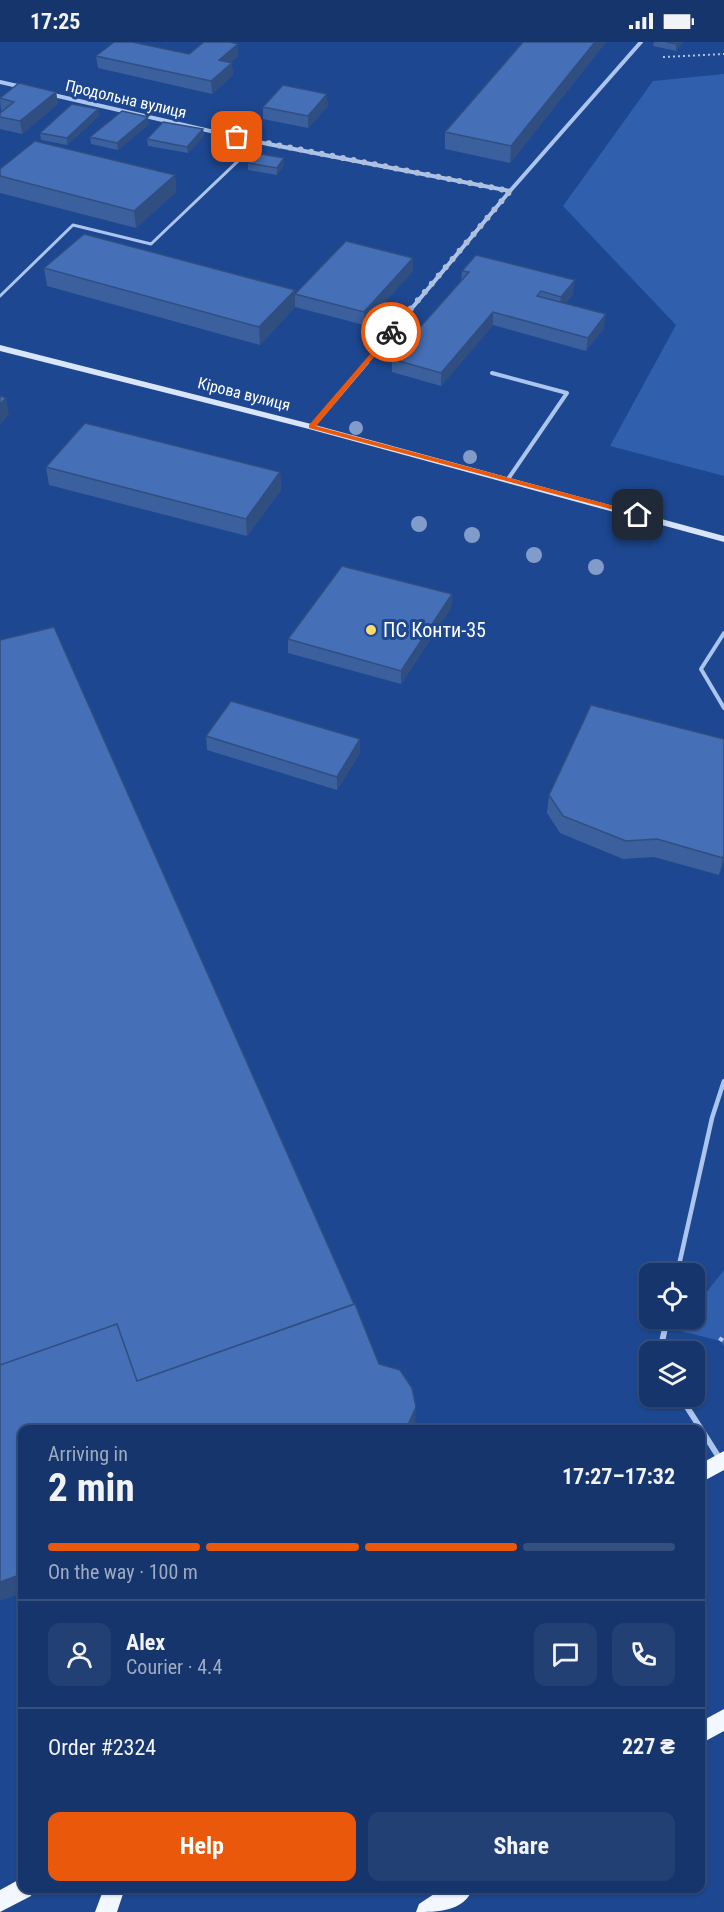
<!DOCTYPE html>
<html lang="en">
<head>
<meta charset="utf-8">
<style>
  :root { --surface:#16356c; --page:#234074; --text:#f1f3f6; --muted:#9eabc2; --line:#35507f; --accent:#ea580c }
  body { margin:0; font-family:"Roboto Condensed",sans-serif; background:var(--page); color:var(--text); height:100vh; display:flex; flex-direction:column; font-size:22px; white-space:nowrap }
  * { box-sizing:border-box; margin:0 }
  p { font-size:20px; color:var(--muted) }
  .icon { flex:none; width:33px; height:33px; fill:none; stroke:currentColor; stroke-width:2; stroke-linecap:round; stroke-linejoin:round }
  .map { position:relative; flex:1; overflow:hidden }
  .sheet { position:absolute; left:18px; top:1383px; width:687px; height:468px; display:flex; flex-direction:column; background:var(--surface); border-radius:12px; box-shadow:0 2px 4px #0004,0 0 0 2px var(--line) }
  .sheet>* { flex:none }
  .buttons { position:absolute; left:639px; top:1221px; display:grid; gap:12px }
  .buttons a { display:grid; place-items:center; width:66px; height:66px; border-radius:12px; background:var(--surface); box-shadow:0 2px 4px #0004,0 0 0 2px var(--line); font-size:30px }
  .pin { position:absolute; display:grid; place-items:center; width:51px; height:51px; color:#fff; margin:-26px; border-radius:12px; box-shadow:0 3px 9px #0006 }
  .courier { position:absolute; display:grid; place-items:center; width:60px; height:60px; margin:-30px; border:4px solid #ea580c; border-radius:50%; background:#fff; color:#222; box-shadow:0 2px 8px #0007 }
  .headline em { font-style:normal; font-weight:700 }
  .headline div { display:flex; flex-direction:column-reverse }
  .headline { display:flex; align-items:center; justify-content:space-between; height:102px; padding:0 30px }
  h1 { font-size:39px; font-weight:700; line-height:45px }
  .bar { display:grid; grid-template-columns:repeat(4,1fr); gap:9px 6px; align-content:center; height:72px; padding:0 30px }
  .bar i { height:8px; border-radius:4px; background:var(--line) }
  .bar .active { background:var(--accent) }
  .bar p { grid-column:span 4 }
  .line { display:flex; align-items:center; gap:15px; padding:0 30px; border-top:2px solid var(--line) }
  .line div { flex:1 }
  .round { display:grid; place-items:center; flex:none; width:63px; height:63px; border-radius:12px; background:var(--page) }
  .primary-button { display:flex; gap:12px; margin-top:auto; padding:12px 30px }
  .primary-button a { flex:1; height:69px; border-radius:12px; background:var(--accent); color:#fff; font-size:24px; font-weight:700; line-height:69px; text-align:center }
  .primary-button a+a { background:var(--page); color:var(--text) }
  .status { display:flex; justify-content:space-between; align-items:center; height:42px; padding:0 30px; background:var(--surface); direction:ltr }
  .status svg { height:16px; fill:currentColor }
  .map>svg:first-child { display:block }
</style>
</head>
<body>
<div class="status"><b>17:25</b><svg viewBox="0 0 49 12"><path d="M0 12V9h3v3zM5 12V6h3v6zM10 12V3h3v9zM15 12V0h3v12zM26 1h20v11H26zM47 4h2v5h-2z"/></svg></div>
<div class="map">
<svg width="724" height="1870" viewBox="0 0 724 1870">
  <rect width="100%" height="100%" fill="#1d4790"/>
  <path fill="#3060ad" d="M724,32V434L610,404L676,283L563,164L653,39Z
    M724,1228V1304L720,1299L677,1288L686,1277L694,1276L695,1265Z"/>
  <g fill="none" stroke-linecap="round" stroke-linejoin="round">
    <path stroke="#acc5ee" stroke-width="2" stroke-dasharray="2 3" stroke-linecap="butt" d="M663,15L724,12"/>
    <path stroke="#acc5ee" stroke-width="4.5" stroke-dasharray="4 6" stroke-linecap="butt" d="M720,1299L724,1293"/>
    <path stroke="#acc5ee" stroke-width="3" d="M0,254L73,183L151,202L258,100"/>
    <path stroke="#acc5ee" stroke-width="4" d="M492,331L567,351L508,437
      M724,591L701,627L724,666"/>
    <path stroke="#acc5ee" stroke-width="4.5" d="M677,1232L712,1076L724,1039"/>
    <path stroke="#acc5ee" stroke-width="6" d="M660,1310L667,1276
      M680,1354L720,1417"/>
    <path stroke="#acc5ee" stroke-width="4" d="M0,40L22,45
      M49,52L258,100L510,149L366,321
      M510,149L641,0"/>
    <path stroke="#acc5ee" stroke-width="4.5" d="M312,385L367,320"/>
    <path fill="#d9e5fa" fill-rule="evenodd" d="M0,303L315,383L724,494V500L309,387L0,309Z"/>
    <path fill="#f3f7ff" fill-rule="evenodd" d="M724,1409V1428L700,1441V1422Z
      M724,1667V1689L700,1702V1680Z
      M22,1836V1846H33L31,1854L0,1870V1848Z
      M104,1846H125L117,1870H95Z
      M443,1846H473C464,1870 437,1870 416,1870L419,1862Z"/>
  </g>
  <g fill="#819cca">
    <circle cx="356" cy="386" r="7"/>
    <circle cx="470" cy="415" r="7"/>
    <circle cx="419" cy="482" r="8"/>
    <circle cx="472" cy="493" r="8"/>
    <circle cx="534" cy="513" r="8"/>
    <circle cx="596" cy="525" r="8"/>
  </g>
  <path fill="#3b609d" d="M523,0H606L510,121L445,107V90Z
    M654,0H683L676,9L653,4Z
    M189,12L238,14L231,20L233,33L212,52L98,26L96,14Z
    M56,50L58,62L22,92L0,87V71L3,69H1L0,56Z
    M328,64L308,86L263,77V65Z
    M98,67L99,74L67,103L41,98L40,91Z
    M149,82L118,108L91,102L90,95Z
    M203,87L204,94L188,111L148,104L147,97Z
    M284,116V123L277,133L248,128V121Z
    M0,127L175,133L176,150L136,186L0,151Z
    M44,226L295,252L413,229L364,283L295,265L260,303L47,244Z
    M462,229L573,252L565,262L604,286L586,309L493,283L441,344L392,330V317L461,240Z
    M46,425L280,430L281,448L247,494L49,443Z
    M452,552L451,566L401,642L288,611V597Z
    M206,694L360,697V711L337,748L207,708Z
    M724,697V819L719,833L654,815L623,817L560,791L547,771L549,753Z"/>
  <path fill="#304e80" d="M595,0H606L510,121L511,104Z
    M678,0H683L676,9V2Z
    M238,2V14L220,30L219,18Z
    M232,21L233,33L212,52L211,39Z
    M56,50L58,62L22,92L20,79Z
    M327,52L328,64L308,86V74Z
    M98,67L99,74L67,103V96Z
    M148,75L149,82L118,108L117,101Z
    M203,87L204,94L188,111L187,105Z
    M284,116V123L277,133V126Z
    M175,133L176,150L136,186L134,169Z
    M413,216V229L364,283V270Z
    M575,238L573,252L560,268L561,255Z
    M295,248V265L260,303L259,285Z
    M493,270V283L441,344V331Z
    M606,272L604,286L586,309L588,296Z
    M6,356L9,373L0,383V362Z
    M280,430L281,448L247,494L246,477Z
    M452,552L451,566L401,642V629Z
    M360,697V711L337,748V735Z
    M724,812V819L719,833L723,816Z
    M416,1365L415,1384L413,1388H401Z
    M22,1532V1551L0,1559V1540Z"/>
  <path fill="#4570b7" stroke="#304e80" stroke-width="1.5" d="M114,0H132L189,12L204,0H230L238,2L219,18L232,21L211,39L96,14Z
    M523,0H595L511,104L445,90Z
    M666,0H678L676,2Z
    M19,41L56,50L20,79L0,75V71L14,60L0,56Z
    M283,43L327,52L308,74L263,65Z
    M72,62L98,67L67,96L40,91Z
    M122,69L148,75L117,101L90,95Z
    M163,80L203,87L187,105L147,97Z
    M35,99L175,133L134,169L0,134V127Z
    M255,111L284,116L277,126L248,121Z
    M84,192L295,248L259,285L44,226Z
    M346,199L413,216L364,270L295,252Z
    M476,213L575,238L561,255L541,249L537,254L606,272L588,296L493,270L441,331L392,317L469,230L462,229Z
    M0,354L6,356L0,362Z
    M85,381L280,430L246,477L46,425Z
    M342,524L452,552L401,629L288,597Z
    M54,585L354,1262L137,1339L117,1282L0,1323V598Z
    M231,659L360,697L337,735L206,694Z
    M591,663L724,697V812L723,816L657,797L626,799L563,774L549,753Z
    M355,1262L379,1322L400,1328L412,1346L416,1365L407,1385L401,1388H22V1532L0,1540V1323L117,1282L137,1339Z"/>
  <path fill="#ea580c" d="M391,288L393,292L316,384L640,471V475L309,386V383Z"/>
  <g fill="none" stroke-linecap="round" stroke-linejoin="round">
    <path stroke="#b0bfd8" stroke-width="6" stroke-dasharray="0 10.8" d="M237,95L510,149L391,290"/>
  </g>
  <circle fill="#fddc6b" stroke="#1d4790" stroke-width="2" cx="371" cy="588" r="6"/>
  <g text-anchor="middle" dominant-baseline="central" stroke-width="6" stroke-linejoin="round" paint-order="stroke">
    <g font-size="16" fill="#fff" stroke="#1d4790">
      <text transform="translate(126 57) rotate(13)">Продольна вулиця</text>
      <text transform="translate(244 352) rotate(14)">Кірова вулиця</text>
    </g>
    <g font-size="20" fill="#fff" stroke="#1d4790" text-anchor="start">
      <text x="383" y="588">ПС Конти-35</text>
    </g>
  </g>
</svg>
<div class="buttons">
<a><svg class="icon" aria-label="locate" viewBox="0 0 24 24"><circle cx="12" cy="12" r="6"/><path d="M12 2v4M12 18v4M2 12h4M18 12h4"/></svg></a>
<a><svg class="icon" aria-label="layers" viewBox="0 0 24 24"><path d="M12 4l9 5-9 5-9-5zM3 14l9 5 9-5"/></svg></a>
</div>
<div class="pin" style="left:237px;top:95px;background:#ea580c"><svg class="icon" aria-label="bag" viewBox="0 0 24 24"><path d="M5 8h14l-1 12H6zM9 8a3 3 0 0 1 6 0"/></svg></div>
<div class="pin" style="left:638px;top:473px;background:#1f2937"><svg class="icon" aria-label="home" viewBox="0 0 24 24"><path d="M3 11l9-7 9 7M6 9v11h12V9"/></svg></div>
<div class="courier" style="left:391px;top:290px"><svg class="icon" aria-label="bike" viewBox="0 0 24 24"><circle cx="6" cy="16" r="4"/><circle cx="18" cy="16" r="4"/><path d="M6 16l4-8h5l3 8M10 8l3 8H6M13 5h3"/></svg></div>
<section class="sheet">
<div class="headline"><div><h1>2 min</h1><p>Arriving in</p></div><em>17:27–17:32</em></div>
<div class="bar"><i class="active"></i><i class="active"></i><i class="active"></i><i></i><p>On the way · 100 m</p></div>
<div class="line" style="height:108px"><a class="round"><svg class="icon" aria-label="person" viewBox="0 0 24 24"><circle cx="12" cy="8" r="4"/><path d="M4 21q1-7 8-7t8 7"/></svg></a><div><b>Alex</b><p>Courier · 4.4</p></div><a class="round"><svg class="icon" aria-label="chat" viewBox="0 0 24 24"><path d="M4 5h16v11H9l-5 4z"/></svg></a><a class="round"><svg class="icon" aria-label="phone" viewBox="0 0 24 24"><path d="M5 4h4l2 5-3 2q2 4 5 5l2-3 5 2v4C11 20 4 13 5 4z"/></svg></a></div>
<div class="line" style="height:78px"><div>Order #2324</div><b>227 ₴</b></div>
<div class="primary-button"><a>Help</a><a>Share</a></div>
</section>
</div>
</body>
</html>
